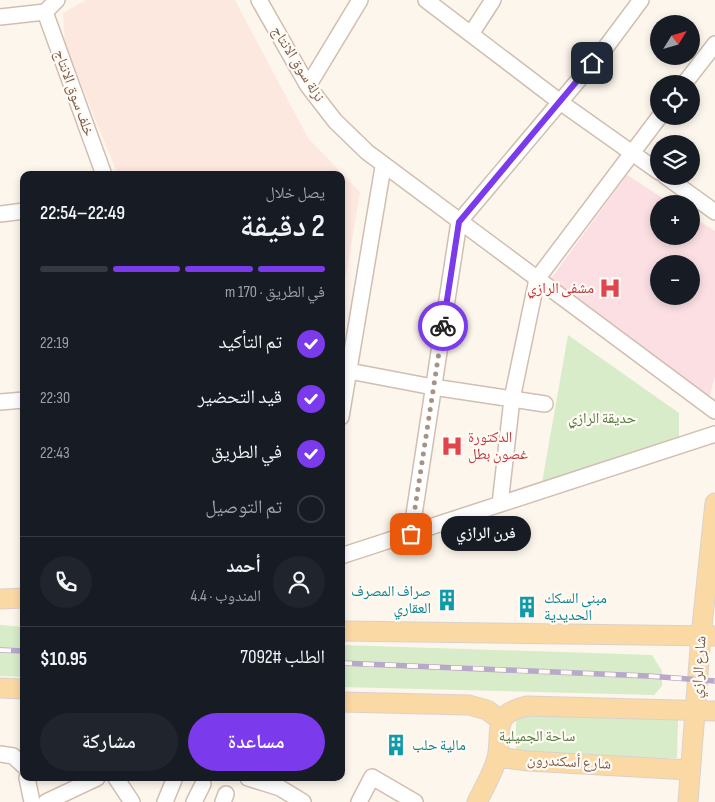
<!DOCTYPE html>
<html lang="ar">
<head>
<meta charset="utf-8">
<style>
  :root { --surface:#171b24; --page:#20242c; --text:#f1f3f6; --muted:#9ea1a6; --line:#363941; --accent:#7c3aed }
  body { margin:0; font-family:"Sofia Sans Condensed","Noto Naskh Arabic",sans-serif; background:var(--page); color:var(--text); direction:rtl; height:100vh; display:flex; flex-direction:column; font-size:19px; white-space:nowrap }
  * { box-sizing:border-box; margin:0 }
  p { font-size:16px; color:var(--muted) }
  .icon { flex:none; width:28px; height:28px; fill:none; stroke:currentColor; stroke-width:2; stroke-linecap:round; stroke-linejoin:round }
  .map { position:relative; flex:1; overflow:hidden; direction:ltr }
  .details { position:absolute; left:20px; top:171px; width:325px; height:610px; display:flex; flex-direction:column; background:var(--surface); border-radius:10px; box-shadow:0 2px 8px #0003; direction:rtl }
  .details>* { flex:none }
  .needle { width:32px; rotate:53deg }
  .tools { position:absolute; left:650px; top:15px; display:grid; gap:10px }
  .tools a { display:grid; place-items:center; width:50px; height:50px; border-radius:50%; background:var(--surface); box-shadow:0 2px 8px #0003; font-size:25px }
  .pin { position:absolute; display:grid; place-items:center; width:42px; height:42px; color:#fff; margin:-21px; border-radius:10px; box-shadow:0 2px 8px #0006 }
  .courier { position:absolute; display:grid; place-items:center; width:50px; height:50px; margin:-25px; border:4px solid #7c3aed; border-radius:50%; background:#fff; color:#222; box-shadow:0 1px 6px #0007 }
  .bubble { position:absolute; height:35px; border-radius:18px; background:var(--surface); box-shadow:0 2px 8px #0003; font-size:16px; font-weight:600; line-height:35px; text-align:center; direction:rtl }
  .headline em { font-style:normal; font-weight:600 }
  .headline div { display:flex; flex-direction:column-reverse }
  .headline { display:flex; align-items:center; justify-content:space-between; height:85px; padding:0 20px }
  h1 { font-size:32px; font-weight:600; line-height:38px }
  .bar { display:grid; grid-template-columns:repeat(4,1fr); gap:8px 5px; align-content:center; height:60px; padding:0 20px }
  .bar i { height:6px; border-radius:4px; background:var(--line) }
  .bar .current { background:var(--accent) }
  .bar p { grid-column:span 4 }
  .line { display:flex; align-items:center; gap:12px; padding:0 20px; border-top:1px solid var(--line) }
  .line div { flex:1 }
  .round { display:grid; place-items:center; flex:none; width:52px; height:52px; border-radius:26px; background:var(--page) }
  ol { padding:0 20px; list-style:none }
  li { display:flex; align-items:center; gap:15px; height:55px }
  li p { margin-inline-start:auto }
  li .icon { padding:5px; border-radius:50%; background:var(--accent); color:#fff; stroke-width:4 }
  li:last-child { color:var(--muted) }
  li i { width:28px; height:28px; border:2px solid var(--line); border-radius:50% }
  .button { display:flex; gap:10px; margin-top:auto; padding:10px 20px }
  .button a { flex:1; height:58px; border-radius:30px; background:var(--accent); color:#fff; font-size:20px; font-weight:600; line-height:58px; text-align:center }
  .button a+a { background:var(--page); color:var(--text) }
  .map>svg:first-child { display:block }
</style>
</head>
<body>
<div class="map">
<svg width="715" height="802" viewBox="0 0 715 802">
  <rect width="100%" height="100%" fill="#fdf6ec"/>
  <path fill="#fde8e0" d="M86,0H235L308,138L360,192L341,305V175H118L65,45L63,13Z"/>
  <path fill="#fbdfe3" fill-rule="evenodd" d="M627,175L672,204H659V236H691V216L715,231V376L709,399L627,335L550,280ZM659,264H691V296H659Z"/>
  <path fill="#d8ecc9" d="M568,335L679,413V438L540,494Z
    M0,625L24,627V677L0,676Z
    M341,645L652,655L662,671V686L654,695L341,687Z
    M516,715L678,720L677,758L516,757Z"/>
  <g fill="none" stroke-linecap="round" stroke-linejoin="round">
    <g stroke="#d1beb0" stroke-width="18">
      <path id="minor" d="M259,0L308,86L335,121L367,152L715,411
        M426,0L560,102L659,172
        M45,12L104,175
        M0,17L45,12L57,0
        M471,34L493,0
        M684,84L715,44
        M308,86L360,0
        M665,176L715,212
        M0,214L24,211
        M341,371H349L433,387L545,404
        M0,402L24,400
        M341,417L383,167
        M500,504L512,399L537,279L660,116
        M411,534L459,222L603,51L641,0
        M341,556L715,434
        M0,754L13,756L24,766
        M27,778L32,802
        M116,778L132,802
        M248,778L280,788L303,802
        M46,802L97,778
        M165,802L174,780
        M194,802L203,784
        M223,802L226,794
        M359,802L372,777L415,802"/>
    </g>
    <g stroke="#dad1cd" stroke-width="21">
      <path id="major" d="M0,599L24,598
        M341,631L715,636
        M0,688L24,689
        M341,702L469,705L487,710L502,721
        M497,757L528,761L690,770
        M477,802C484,788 493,773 497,758C503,732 490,714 527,706L715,711
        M688,802L701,636L715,503"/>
    </g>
    <use href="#minor" stroke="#fff" stroke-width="15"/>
    <use href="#major" stroke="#fbd9a5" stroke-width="19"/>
    <g stroke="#b9a8c9" stroke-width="5.5">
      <path id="rail" d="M0,650L24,651
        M341,663L648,676L715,681"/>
    </g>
    <use href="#rail" stroke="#fffaf3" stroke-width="4" stroke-dasharray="11" stroke-linecap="butt"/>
  </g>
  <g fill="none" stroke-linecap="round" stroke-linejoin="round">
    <path stroke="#a89285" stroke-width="5" stroke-dasharray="0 9" d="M411,534L443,326"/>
    <path stroke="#7c3aed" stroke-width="6" d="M443,326L459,222L592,63"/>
  </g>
  <defs>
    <g id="hospital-bare" transform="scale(1.725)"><path d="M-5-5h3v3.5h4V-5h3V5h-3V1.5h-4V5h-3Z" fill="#e0444e" stroke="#fffaf3" stroke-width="2.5" paint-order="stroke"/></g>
    <g id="building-bare" transform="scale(1.725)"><path d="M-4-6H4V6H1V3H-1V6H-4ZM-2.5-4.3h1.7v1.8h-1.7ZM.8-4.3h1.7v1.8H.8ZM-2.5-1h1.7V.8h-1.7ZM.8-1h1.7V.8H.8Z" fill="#0f9aa8" stroke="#fffaf3" stroke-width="2.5" paint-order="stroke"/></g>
  </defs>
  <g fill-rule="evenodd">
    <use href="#hospital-bare" x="610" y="288"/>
    <use href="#hospital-bare" x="452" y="446"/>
    <use href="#building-bare" x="447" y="600"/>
    <use href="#building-bare" x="527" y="607"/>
    <use href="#building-bare" x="396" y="745"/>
  </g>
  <g text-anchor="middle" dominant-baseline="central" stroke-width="4.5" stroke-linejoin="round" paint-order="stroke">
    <g font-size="15" fill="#7a5c4d" stroke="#fffaf3">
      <text transform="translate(298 64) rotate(58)">نزلة سوق الانتاج</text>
      <text transform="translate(74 93) rotate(70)">خلف سوق الانتاج</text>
      <text transform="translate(699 667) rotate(-86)">شارع الرازي</text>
      <text transform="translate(569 762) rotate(3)">شارع أسكندرون</text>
    </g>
    <g font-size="15" fill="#be3a42" stroke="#fffaf3" text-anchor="end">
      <text x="594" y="288">مشفى الرازي</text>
      <text x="468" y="437" text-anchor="start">الدكتورة<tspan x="468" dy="17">غصون بطل</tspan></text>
    </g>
    <g font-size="15" fill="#537a41" stroke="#fffaf3">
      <text x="602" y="418">حديقة الرازي</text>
      <text x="537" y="736">ساحة الجميلية</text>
    </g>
    <g font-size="15" fill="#0d838f" stroke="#fffaf3" text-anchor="start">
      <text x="431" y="591" text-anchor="end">صراف المصرف<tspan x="431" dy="17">العقاري</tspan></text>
      <text x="544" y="598">مبنى السكك<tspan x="544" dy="17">الحديدية</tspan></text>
      <text x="412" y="745">مالية حلب</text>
    </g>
  </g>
</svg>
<div class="tools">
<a><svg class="needle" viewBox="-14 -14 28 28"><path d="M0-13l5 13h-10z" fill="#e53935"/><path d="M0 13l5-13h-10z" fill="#9ea1a6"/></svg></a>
<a><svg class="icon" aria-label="locate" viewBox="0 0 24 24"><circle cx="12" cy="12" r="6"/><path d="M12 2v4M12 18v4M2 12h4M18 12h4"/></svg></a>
<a><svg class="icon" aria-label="layers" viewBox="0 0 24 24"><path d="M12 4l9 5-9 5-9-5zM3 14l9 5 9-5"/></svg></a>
<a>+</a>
<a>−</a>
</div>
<div class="pin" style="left:411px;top:534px;background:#ea580c"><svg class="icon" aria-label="bag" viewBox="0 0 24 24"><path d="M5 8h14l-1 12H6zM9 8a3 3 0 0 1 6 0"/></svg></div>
<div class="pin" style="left:592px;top:63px;background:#1f2937"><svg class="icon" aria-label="home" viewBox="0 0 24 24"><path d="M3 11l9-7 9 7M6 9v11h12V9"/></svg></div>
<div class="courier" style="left:443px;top:326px"><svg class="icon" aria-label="bike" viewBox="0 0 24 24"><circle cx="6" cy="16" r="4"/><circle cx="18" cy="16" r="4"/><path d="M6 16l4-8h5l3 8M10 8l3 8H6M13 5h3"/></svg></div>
<div class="bubble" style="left:441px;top:516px;width:90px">فرن الرازي</div>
<section class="details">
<div class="headline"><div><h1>2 دقيقة</h1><p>يصل خلال</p></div><em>22:49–22:54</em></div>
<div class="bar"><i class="current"></i><i class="current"></i><i class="current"></i><i></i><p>في الطريق · 170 m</p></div>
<ol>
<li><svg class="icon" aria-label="check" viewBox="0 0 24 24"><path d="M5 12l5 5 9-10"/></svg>تم التأكيد<p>22:19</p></li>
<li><svg class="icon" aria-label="check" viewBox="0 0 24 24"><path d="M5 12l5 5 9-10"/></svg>قيد التحضير<p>22:30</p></li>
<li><svg class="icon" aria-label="check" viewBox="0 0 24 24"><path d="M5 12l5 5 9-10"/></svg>في الطريق<p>22:43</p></li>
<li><i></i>تم التوصيل</li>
</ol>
<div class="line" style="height:90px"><a class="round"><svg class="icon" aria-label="person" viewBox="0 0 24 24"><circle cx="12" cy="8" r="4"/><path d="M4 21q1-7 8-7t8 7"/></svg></a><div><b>أحمد</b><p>المندوب · 4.4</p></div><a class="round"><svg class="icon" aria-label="phone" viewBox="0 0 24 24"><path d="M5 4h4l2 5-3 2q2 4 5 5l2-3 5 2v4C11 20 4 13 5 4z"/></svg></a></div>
<div class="line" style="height:65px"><div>الطلب #7092</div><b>$10.95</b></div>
<div class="button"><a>مساعدة</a><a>مشاركة</a></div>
</section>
</div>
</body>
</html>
